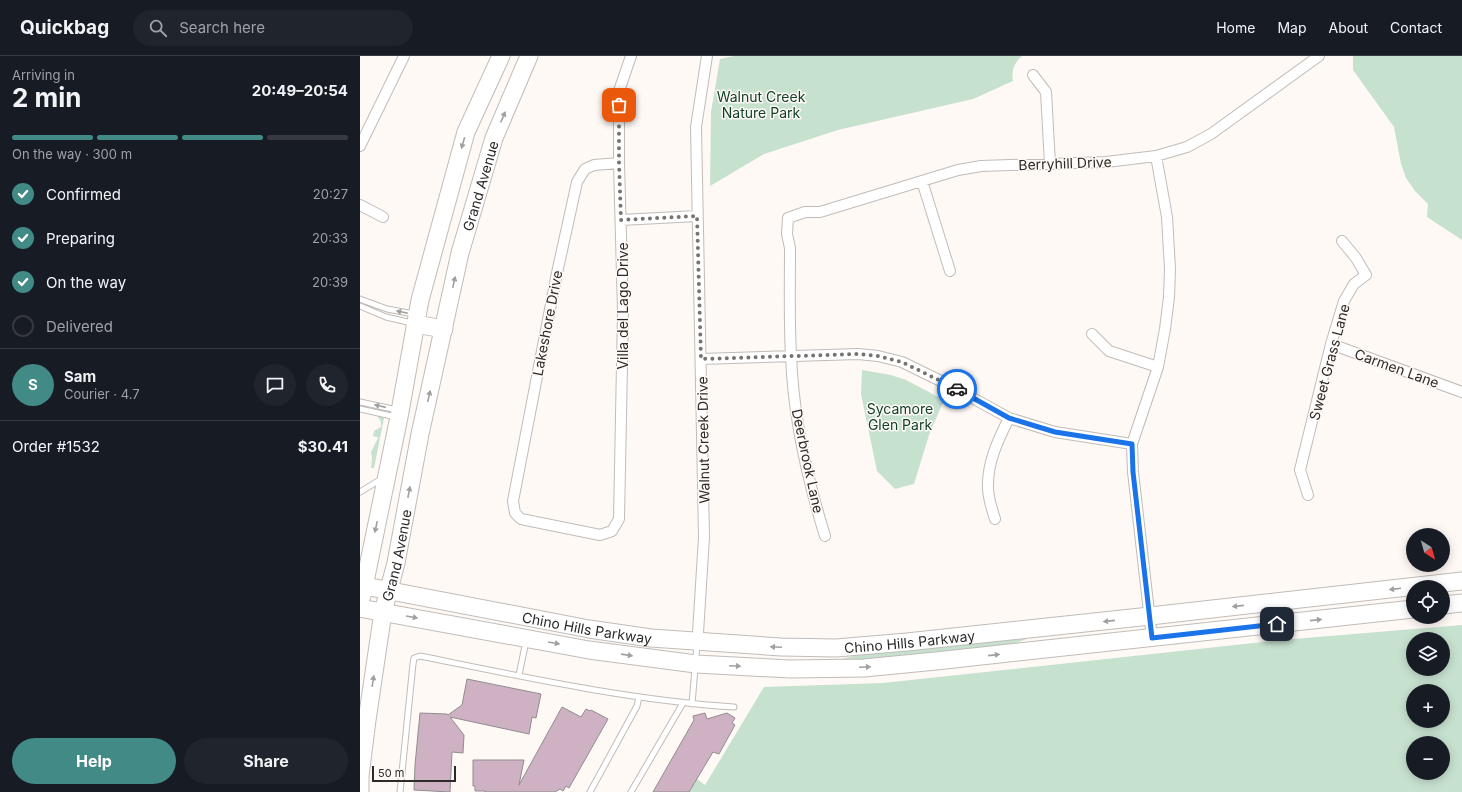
<!DOCTYPE html>
<html lang="en">
<head>
<meta charset="utf-8">
<style>
  :root { --surface:#171b24; --page:#20242c; --text:#f1f3f6; --muted:#9ea1a6; --line:#363941; --accent:#428a85 }
  body { margin:0; font-family:Inter,sans-serif; background:var(--page); color:var(--text); height:100vh; display:flex; flex-direction:column; font-size:15px; white-space:nowrap }
  * { box-sizing:border-box; margin:0 }
  p { font-size:13px; color:var(--muted) }
  .icon { flex:none; width:22px; height:22px; fill:none; stroke:currentColor; stroke-width:2; stroke-linecap:round; stroke-linejoin:round }
  .map { position:relative; flex:1; overflow:hidden }
  .side { display:flex; flex-direction:column; background:var(--surface); width:360px }
  .side>* { flex:none }
  .needle { width:26px; rotate:143deg }
  .tools { position:absolute; left:1046px; top:472px; display:grid; gap:8px }
  .tools a { display:grid; place-items:center; width:44px; height:44px; border-radius:50%; background:var(--surface); box-shadow:0 2px 10px #0003; font-size:20px }
  .scale { position:absolute; left:12px; bottom:10px; width:84px; box-sizing:border-box; padding-left:4px; border:2px solid #2d2b29; border-top:0; font-size:11px; line-height:14px; white-space:nowrap; color:#2d2b29; -webkit-text-stroke:3px #fef9f5; paint-order:stroke }
  .pin { position:absolute; display:grid; place-items:center; width:34px; height:34px; color:#fff; margin:-17px; border-radius:8px; box-shadow:0 2px 6px #0006 }
  .courier { position:absolute; display:grid; place-items:center; width:40px; height:40px; margin:-20px; border:3px solid #1a73e8; border-radius:50%; background:#fff; color:#222; box-shadow:0 1px 5px #0007 }
  .head em { font-style:normal; font-weight:700 }
  .head div { display:flex; flex-direction:column-reverse }
  .head { display:flex; align-items:center; justify-content:space-between; height:68px; padding:0 12px }
  h1 { font-size:26px; font-weight:700; line-height:30px }
  .bar { display:grid; grid-template-columns:repeat(4,1fr); gap:6px 4px; align-content:center; height:48px; padding:0 12px }
  .bar i { height:5px; border-radius:3px; background:var(--line) }
  .bar .on { background:var(--accent) }
  .bar p { grid-column:span 4 }
  .line { display:flex; align-items:center; gap:10px; padding:0 12px; border-top:1px solid var(--line) }
  .line div { flex:1 }
  .round { display:grid; place-items:center; flex:none; width:42px; height:42px; border-radius:21px; background:var(--page) }
  ol { padding:0 12px; list-style:none }
  li { display:flex; align-items:center; gap:12px; height:44px }
  li p { margin-inline-start:auto }
  li .icon { padding:4px; border-radius:50%; background:var(--accent); color:#fff; stroke-width:4 }
  li:last-child { color:var(--muted) }
  li i { width:22px; height:22px; border:2px solid var(--line); border-radius:50% }
  .primary-button { display:flex; gap:8px; margin-top:auto; padding:8px 12px }
  .primary-button a { flex:1; height:46px; border-radius:24px; background:var(--accent); color:#fff; font-size:16px; font-weight:700; line-height:46px; text-align:center }
  .primary-button a+a { background:var(--page); color:var(--text) }
  header { display:flex; align-items:center; gap:24px; box-sizing:border-box; height:56px; padding:0 20px; background:var(--surface); border-bottom:1px solid var(--line) }
  header strong { font-size:19px }
  nav { display:flex; gap:22px; margin-inline-start:auto; font-size:14px }
  .search { width:280px; height:36px; background:var(--page); display:flex; align-items:center; gap:10px; box-sizing:border-box; padding:0 14px; border-radius:22px; color:var(--muted); font-size:15px }
  main { display:flex; flex:1; min-height:0 }
  .map>svg:first-child { display:block }
</style>
</head>
<body>
<header>
<strong>Quickbag</strong>
<div class="search"><svg class="icon" aria-label="search" viewBox="0 0 24 24"><circle cx="10" cy="10" r="6"/><path d="M15 15l6 6"/></svg>Search here</div>
<nav><a>Home</a><a>Map</a><a>About</a><a>Contact</a></nav>
</header>
<main>
<section class="side">
<div class="head"><div><h1>2 min</h1><p>Arriving in</p></div><em>20:49–20:54</em></div>
<div class="bar"><i class="on"></i><i class="on"></i><i class="on"></i><i></i><p>On the way · 300 m</p></div>
<ol>
<li><svg class="icon" aria-label="check" viewBox="0 0 24 24"><path d="M5 12l5 5 9-10"/></svg>Confirmed<p>20:27</p></li>
<li><svg class="icon" aria-label="check" viewBox="0 0 24 24"><path d="M5 12l5 5 9-10"/></svg>Preparing<p>20:33</p></li>
<li><svg class="icon" aria-label="check" viewBox="0 0 24 24"><path d="M5 12l5 5 9-10"/></svg>On the way<p>20:39</p></li>
<li><i></i>Delivered</li>
</ol>
<div class="line" style="height:72px"><b class="round" style="background:var(--accent);color:#fff">S</b><div><b>Sam</b><p>Courier · 4.7</p></div><a class="round"><svg class="icon" aria-label="chat" viewBox="0 0 24 24"><path d="M4 5h16v11H9l-5 4z"/></svg></a><a class="round"><svg class="icon" aria-label="phone" viewBox="0 0 24 24"><path d="M5 4h4l2 5-3 2q2 4 5 5l2-3 5 2v4C11 20 4 13 5 4z"/></svg></a></div>
<div class="line" style="height:52px"><div>Order #1532</div><b>$30.41</b></div>
<div class="primary-button"><a>Help</a><a>Share</a></div>
</section>
<div class="map">
<svg width="1102" height="736" viewBox="0 0 1102 736">
  <rect width="100%" height="100%" fill="#fef9f5"/>
  <path fill="#c7e1cf" fill-rule="evenodd" d="M374,0H662C654,7 651,15 653,25L613,43L478,74L404,98L350,130L351,56L360,3Z
    M993,0H1102V184L1067,161L1068,148L1055,135L1046,122L1041,108L1034,71L993,14Z
    M502,314L531,319L546,324L584,344L569,379L554,428L535,433L517,415L501,338Z
    M15,356L24,362L14,412H11L12,402L11,396L18,382H20L13,380L14,375L21,371V366Z
    M1102,569V736H329L337,723L345,729L404,631L523,627L921,584ZM1053,583H1083V613H1053ZM1053,635H1083V665H1053ZM1053,687H1083V717H1053Z
    M669,582L648,590L530,603H481L506,597Z"/>
  <path fill="#ceb2c4" stroke="#918c8f" d="M107,623L181,638L176,662L172,661L169,678L90,661L104,679L103,697L92,696L90,736L54,734L55,709L60,657L87,658L88,659L102,649Z
    M202,651L221,661L226,653L230,655L231,654L248,663L209,732L206,730L203,735L200,733L195,736H125V735H115V730H113V704H164L159,729Z
    M345,657L347,663L367,657L375,662L372,667L375,669L359,698L353,696L329,736H293L334,664L333,660Z"/>
  <g fill="none" stroke-linecap="round" stroke-linejoin="round">
    <g stroke="#c1bcb8" stroke-width="7">
      <path id="lane" d="M0,243L27,253L54,258
        M0,250L26,261L52,267
        M0,346L37,354
        M0,353L36,361
        M0,436L23,422
        M159,619L166,585
        M332,648L337,588
        M40,736L53,608L54,602L60,600C164,621 268,644 374,651
        M230,736L277,650L279,641
        M271,736L323,647"/>
    </g>
    <g stroke="#c1bcb8" stroke-width="12">
      <path id="street" d="M673,19L686,36L690,108
        M0,90L44,0
        M259,107L234,109L225,113L217,126L197,217L153,445L155,457L161,463L240,479L252,475L259,463L263,256L259,107V35L271,0
        M562,125L590,215
        M0,149L23,161
        M261,164L337,160
        M732,278L749,295L798,311
        M971,288L1102,336
        M341,303L498,298L518,300L542,306L585,327L649,362L695,376L772,388
        M948,439L940,414L971,288L984,245L994,228L1006,219L996,202L982,185
        M635,463C632,453 628,442 628,432C627,407 638,384 649,362
        M465,480C447,422 433,359 431,299C429,263 430,228 430,192L427,178L428,162L445,156H460L598,114L621,110L746,106L796,100L827,91L851,78L959,0
        M338,577L344,481L336,71L347,0
        M792,582L773,416L772,388L798,311L805,273L809,241L810,213L807,161L796,100"/>
    </g>
    <g stroke="#c1bcb8" stroke-width="19">
      <g id="primary">
        <path d="M55,268L84,273"/>
        <path id="s1" d="M0,529L229,573L291,582L421,591L476,592L547,586L790,560L1102,525"/>
        <path d="M2,540L39,361L60,244L106,76L141,0"/>
        <path d="M1083,549L1102,547"/>
        <path d="M0,552L229,594L336,608L430,613L504,612L576,605L1053,553"/>
        <path id="s2" d="M0,736V720L7,664L23,556L36,507L60,378L100,197L134,82L169,0"/>
      </g>
    </g>
    <use href="#lane" stroke="#fff" stroke-width="5"/>
    <use href="#street" stroke="#fff" stroke-width="10"/>
    <use href="#primary" stroke="#fff" stroke-width="17"/>
  </g>
  <defs><path id="oneway-solid" d="M-6-.8H1V-3.2L6.5 0L1 3.2V.8H-6Z"/></defs>
  <g fill="#a0a09f">
    <use href="#oneway-solid" transform="translate(143 61) rotate(-67)"/>
    <use href="#oneway-solid" transform="translate(103 87) rotate(106)"/>
    <use href="#oneway-solid" transform="translate(94 226) rotate(-78)"/>
    <use href="#oneway-solid" transform="translate(42 256) rotate(-168)"/>
    <use href="#oneway-solid" transform="translate(69 340) rotate(-77)"/>
    <use href="#oneway-solid" transform="translate(20 350) rotate(-167)"/>
    <use href="#oneway-solid" transform="translate(49 436) rotate(-79)"/>
    <use href="#oneway-solid" transform="translate(16 471) rotate(102)"/>
    <use href="#oneway-solid" transform="translate(1035 533) rotate(173)"/>
    <use href="#oneway-solid" transform="translate(878 550) rotate(174)"/>
    <use href="#oneway-solid" transform="translate(52 561) rotate(10)"/>
    <use href="#oneway-solid" transform="translate(956 564) rotate(-6)"/>
    <use href="#oneway-solid" transform="translate(749 565) rotate(174)"/>
    <use href="#oneway-solid" transform="translate(194 587) rotate(10)"/>
    <use href="#oneway-solid" transform="translate(416 591) rotate(-177)"/>
    <use href="#oneway-solid" transform="translate(267 599) rotate(8)"/>
    <use href="#oneway-solid" transform="translate(634 599) rotate(-6)"/>
    <use href="#oneway-solid" transform="translate(375 610) rotate(3)"/>
    <use href="#oneway-solid" transform="translate(505 611) rotate(-3)"/>
    <use href="#oneway-solid" transform="translate(13 625) rotate(-81)"/>
  </g>
  <g fill="none" stroke-linecap="round" stroke-linejoin="round">
    <path stroke="#767370" stroke-width="4" stroke-dasharray="0 7.2" d="M259,49V107L261,164L337,160L341,303L498,298L518,300L542,306L597,333"/>
    <path stroke="#1a73e8" stroke-width="5" d="M597,333L649,362L695,376L772,388L773,416L792,582L917,568"/>
  </g>
  <g text-anchor="middle" dominant-baseline="central" stroke-width="3" stroke-linejoin="round" paint-order="stroke">
    <g font-size="14" fill="#104227" stroke="#fef9f5">
      <text x="401" y="40">Walnut Creek<tspan x="401" dy="16">Nature Park</tspan></text>
      <text x="540" y="352">Sycamore<tspan x="540" dy="16">Glen Park</tspan></text>
    </g>
    <g font-size="14" fill="#2d2b29" stroke="#fef9f5">
      <text transform="translate(705 107) rotate(-2)">Berryhill Drive</text>
      <text stroke="none"><textPath href="#s2" startOffset="619">Grand Avenue</textPath></text>
      <text transform="translate(262 250) rotate(-90)">Villa del Lago Drive</text>
      <text transform="translate(187 267) rotate(-79)">Lakeshore Drive</text>
      <text transform="translate(969 306) rotate(-75)">Sweet Grass Lane</text>
      <text transform="translate(1037 312) rotate(20)">Carmen Lane</text>
      <text transform="translate(343 384) rotate(-91)">Walnut Creek Drive</text>
      <text transform="translate(448 405) rotate(78)">Deerbrook Lane</text>
      <text stroke="none"><textPath href="#s2" startOffset="240">Grand Avenue</textPath></text>
      <text stroke="none"><textPath href="#s1" startOffset="231">Chino Hills Parkway</textPath></text>
      <text stroke="none"><textPath href="#s1" startOffset="555">Chino Hills Parkway</textPath></text>
    </g>
  </g>
</svg>
<div class="tools">
<a><svg class="needle" viewBox="-14 -14 28 28"><path d="M0-13l5 13h-10z" fill="#e53935"/><path d="M0 13l5-13h-10z" fill="#9ea1a6"/></svg></a>
<a><svg class="icon" aria-label="locate" viewBox="0 0 24 24"><circle cx="12" cy="12" r="6"/><path d="M12 2v4M12 18v4M2 12h4M18 12h4"/></svg></a>
<a><svg class="icon" aria-label="layers" viewBox="0 0 24 24"><path d="M12 4l9 5-9 5-9-5zM3 14l9 5 9-5"/></svg></a>
<a>+</a>
<a>−</a>
</div>
<div class="scale">50 m</div>
<div class="pin" style="left:259px;top:49px;background:#ea580c"><svg class="icon" aria-label="bag" viewBox="0 0 24 24"><path d="M5 8h14l-1 12H6zM9 8a3 3 0 0 1 6 0"/></svg></div>
<div class="pin" style="left:917px;top:568px;background:#1f2937"><svg class="icon" aria-label="home" viewBox="0 0 24 24"><path d="M3 11l9-7 9 7M6 9v11h12V9"/></svg></div>
<div class="courier" style="left:597px;top:333px"><svg class="icon" aria-label="car" viewBox="0 0 24 24"><path d="M5 17H2v-5l4-1 3-4h7l3 4 3 1v5h-3M9 17h6M6 11h13"/><circle cx="7" cy="17" r="2"/><circle cx="17" cy="17" r="2"/></svg></div>
</div>
</main>
</body>
</html>
